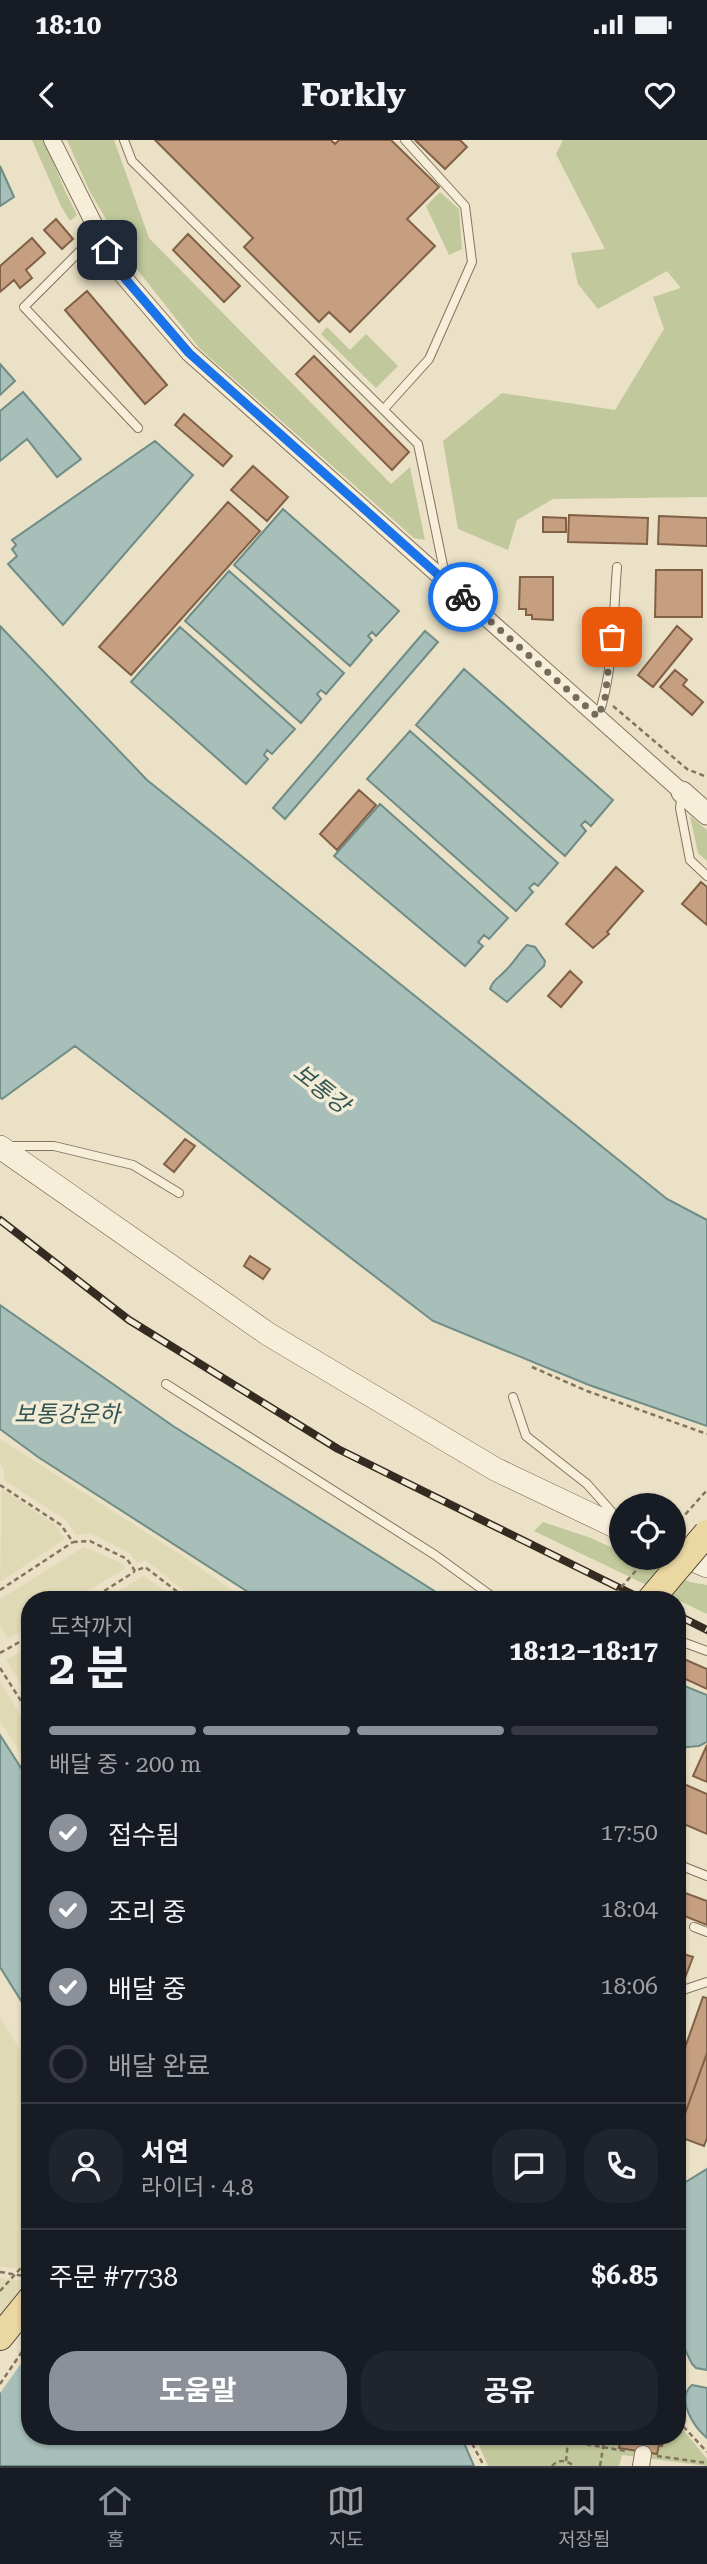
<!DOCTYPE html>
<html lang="ko">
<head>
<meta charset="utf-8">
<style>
  :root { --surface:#171b24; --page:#20242c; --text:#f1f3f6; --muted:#9ea1a6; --line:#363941; --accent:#8c9099 }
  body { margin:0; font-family:"Roboto Serif","Noto Sans KR",serif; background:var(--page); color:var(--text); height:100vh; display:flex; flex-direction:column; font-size:26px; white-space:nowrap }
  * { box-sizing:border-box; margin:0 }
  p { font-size:23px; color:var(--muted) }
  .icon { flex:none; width:38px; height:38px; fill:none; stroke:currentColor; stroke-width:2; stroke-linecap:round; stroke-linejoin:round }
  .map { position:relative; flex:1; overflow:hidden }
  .drawer { position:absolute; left:21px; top:1451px; width:665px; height:854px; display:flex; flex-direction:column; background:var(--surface); border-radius:28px; box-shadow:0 2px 5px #0004 }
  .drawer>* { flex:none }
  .buttons { position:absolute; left:609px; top:1353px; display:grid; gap:14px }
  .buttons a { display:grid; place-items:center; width:77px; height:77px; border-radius:50%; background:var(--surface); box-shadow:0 2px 5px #0004; font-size:35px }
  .pin { position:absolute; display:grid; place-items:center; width:60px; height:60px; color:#fff; margin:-30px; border-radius:14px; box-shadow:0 4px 10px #0006 }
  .courier { position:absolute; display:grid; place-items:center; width:70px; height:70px; margin:-35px; border:5px solid #1a73e8; border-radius:50%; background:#fff; color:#222; box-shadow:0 2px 9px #0007 }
  .headline em { font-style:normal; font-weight:700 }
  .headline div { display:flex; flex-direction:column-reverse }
  .headline { display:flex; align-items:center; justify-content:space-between; height:119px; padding:0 28px }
  h1 { font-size:46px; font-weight:700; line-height:52px }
  .bar { display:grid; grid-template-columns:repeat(4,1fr); gap:10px 7px; align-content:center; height:84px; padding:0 28px }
  .bar i { height:9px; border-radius:5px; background:var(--line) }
  .bar .active { background:var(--accent) }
  .bar p { grid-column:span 4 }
  .line { display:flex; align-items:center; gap:18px; padding:0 28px; border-top:2px solid var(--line) }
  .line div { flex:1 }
  .round { display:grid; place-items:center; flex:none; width:74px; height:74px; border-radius:28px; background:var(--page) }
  ol { padding:0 28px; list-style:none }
  li { display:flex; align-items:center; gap:21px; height:77px }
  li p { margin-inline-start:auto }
  li .icon { padding:7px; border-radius:50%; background:var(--accent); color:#fff; stroke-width:4 }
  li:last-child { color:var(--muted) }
  li i { width:38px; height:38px; border:4px solid var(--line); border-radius:50% }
  .button { display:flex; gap:14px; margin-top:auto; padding:14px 28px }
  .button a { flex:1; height:80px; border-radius:28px; background:var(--accent); color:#fff; font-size:28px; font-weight:700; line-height:80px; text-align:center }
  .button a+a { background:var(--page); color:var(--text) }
  .status { display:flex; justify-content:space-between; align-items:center; height:49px; padding:0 35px; background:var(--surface); direction:ltr }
  .status svg { height:19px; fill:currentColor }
  header { display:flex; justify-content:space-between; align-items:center; height:91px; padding:0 28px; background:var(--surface); font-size:32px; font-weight:700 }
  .tabs { display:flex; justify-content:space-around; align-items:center; height:98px; border-top:2px solid var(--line); background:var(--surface); font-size:19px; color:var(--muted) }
  .tabs a { display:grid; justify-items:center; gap:4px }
  .tabs .active { color:var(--accent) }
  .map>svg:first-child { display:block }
</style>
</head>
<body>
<div class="status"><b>18:10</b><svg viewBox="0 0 49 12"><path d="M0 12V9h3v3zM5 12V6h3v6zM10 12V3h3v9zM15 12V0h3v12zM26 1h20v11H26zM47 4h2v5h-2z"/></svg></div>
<header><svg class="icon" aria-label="back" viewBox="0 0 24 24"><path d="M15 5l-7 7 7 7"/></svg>Forkly<svg class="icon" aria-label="heart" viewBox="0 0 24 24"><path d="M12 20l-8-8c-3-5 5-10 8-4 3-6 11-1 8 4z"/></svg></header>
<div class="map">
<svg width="707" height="2326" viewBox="0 0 707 2326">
  <rect width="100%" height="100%" fill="#eae1c6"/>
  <path fill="#dfdab5" d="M0,1299L181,1415L245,1459H209L204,1452L182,1449L145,1420L137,1423L130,1413L90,1393L76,1395L66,1380L4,1340V1331L0,1322Z
    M2,1349L56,1385L65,1399L0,1442Z
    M84,1407L121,1423L126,1428L74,1459L30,1460V1486L8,1499L0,1485V1459Z
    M144,1436L175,1457L171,1460L105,1459Z
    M30,1506V1551L27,1553L6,1520Z
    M0,1542L30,1590V1628L0,1581Z
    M0,1877L30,1926V2131L0,2126Z
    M0,2138L30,2142V2186L0,2181Z"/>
  <path fill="#c1c89b" d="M32,0H44L65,51L77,75L70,81L61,66Z
    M67,0H114L149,98L391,344L410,327L425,400L414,398L200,209L132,123L90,52Z
    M563,0H707V357L553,359L517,380L508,410L458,389L443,301L502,253L615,270L664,189L653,157L681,148L667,131L598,169L578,144L571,113L605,109L556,14Z
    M440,52L459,69L462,109L449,115L426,66Z
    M327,187L350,210L366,194L398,226L376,248L321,194Z
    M690,676L707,690V721L698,713Z
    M543,1382L591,1398L621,1412V1418H634L690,1442L707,1445V1474L534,1391Z
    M677,2279L680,2286L707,2319V2326L622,2315L619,2326H488L475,2296H677Z"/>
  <path fill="#a7beb9" stroke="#6f8c86" stroke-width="2" d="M0,26L14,57L0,66Z
    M0,224L15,241L0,255Z
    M23,252L81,319L57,337L27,299L0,321V271Z
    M155,301L193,335L63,485L8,424L17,416L12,409L16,405L12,400Z
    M283,369L399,471L376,496L372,492L368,496L372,500L350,526L234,425Z
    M229,431L344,533L326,554L321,550L317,554L321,559L301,583L185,481Z
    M0,486L147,640L667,1059L707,1080V1286L589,1245L433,1181L75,906L2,959L0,957Z
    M180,487L295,589L272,614L267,610L264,615L268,619L246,644L131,542Z
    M425,491L438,502L285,679L273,668Z
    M464,529L613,660L591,686L585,681L581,685L586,691L565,716L416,585Z
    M410,591L558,723L538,746L534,743L529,748L533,752L516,771L367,639Z
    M380,664L508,778L489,799L484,795L478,802L483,806L465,826L334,716Z
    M527,805L535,807L545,821L544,826L507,862L490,849C493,839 498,839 504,832C513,824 518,814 527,805Z
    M0,1165L173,1286L447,1459H259L38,1317L0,1289Z
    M677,1543L707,1555V1602L699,1606L677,1608Z
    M0,1595L30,1642V1875L0,1827Z
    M707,2029V2230L696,2228L692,2224L677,2193V2043H684Z
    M0,2189L30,2194V2296H461L474,2326H0Z
    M692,2245L707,2248V2298C694,2287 675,2259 692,2245Z"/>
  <path fill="#eae1c6" d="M0,2185L30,2190V2211L0,2253Z"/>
  <path fill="#c59f80" stroke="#816046" stroke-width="2" d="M155,0H331L335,4L339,0H391L439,47L407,79L435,106L350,192L329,172L319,182L244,107L253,98Z
    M415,0H460L467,7L445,29Z
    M56,79L73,99L62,109L44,90Z
    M188,94L240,146L224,162L173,110Z
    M32,98L45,113L26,130L32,138L20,148L14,140L0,152V126Z
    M87,151L167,245L145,264L65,170Z
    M314,216L409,312L392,330L296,234Z
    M184,274L232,316L223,326L175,285Z
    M253,326L288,357L267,381L231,350Z
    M228,362L260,391L131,535L99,507Z
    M569,375L648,378L647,404L568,402Z
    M659,376L707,378V406L658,404Z
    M543,377L566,378V392H543Z
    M656,430H702V477H655Z
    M520,437H553V480L532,479V475H526V469H519Z
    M677,486L692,499L653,547L638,535Z
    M675,530L687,540L683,545L703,562L692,575L660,547Z
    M359,650L376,665L337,710L320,694Z
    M616,727L643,751L607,792L609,794L593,808L566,784Z
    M701,742L707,747V785L682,764Z
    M570,831L582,842L561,867L548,856Z
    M185,999L195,1006L174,1032L164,1024Z
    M250,1116L270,1129L263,1139L244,1126Z
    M677,1516L707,1529V1549L677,1535Z
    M707,1605V1642L693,1636Z
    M677,1641L707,1654V1694L677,1681Z
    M677,1750L707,1761V1785L677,1773Z
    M677,1812L693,1817L685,1838L677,1835Z
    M703,1857L707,1858V1913L677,1996V1930Z
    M707,1913V1998L704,2006L677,1996Z
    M621,2296H650L664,2298L662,2306L659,2305L657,2314L619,2308Z"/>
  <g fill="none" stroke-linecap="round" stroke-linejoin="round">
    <g stroke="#84745e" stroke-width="10">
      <path id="service" d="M124,0L132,21L418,304L446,440
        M98,93L24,167L138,288
        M384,269L429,219L472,122L465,66L405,0
        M598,577C614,530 613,477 617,427
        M682,654L680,668L690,720L707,736
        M10,1006H54L133,1025L179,1053
        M166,1244L435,1415L497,1460
        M513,1257L526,1296L587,1344L619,1380
        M677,1500L707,1511
        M677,1724L707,1736
        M694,1787L707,1792
        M677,1863L683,1850L707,1842"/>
    </g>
    <g stroke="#84745e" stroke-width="18">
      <path id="minor" d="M52,0L116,128L189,213L682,652
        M641,2326L643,2314"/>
    </g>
    <g stroke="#84745e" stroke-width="23">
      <path id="tertiary" d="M682,652L707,674"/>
    </g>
    <g stroke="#665541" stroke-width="24">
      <path id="secondary" d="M0,1007L268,1194L495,1329L621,1389
        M674,1412L707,1426"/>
    </g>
    <g stroke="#534231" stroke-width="28">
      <path id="primary" d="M0,2197L30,2160"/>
    </g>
    <path stroke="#84745e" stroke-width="2.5" stroke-dasharray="5 3.5" stroke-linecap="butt" d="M613,566L687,629L707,637
      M532,1227L587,1251L707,1294
      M0,1345L61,1385L73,1402L90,1401L127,1419L135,1431L145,1427L183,1456L194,1460
      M674,1387L707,1350
      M0,1450L73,1402
      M90,1460L134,1432
      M0,1513L30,1496
      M0,1528L30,1575
      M22,1563L30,1558
      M0,2132L30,2137
      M677,2223L680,2233L677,2244
      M0,2244L30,2200
      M677,2271L681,2284L707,2312
      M468,2296L484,2326
      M536,2296L626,2311
      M657,2316L707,2323
      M566,2321L568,2301
      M552,2326C558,2319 567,2320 574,2326
      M600,2326L605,2296"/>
    <use href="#service" stroke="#f6eed9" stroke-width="8"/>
    <use href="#minor" stroke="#f6eed9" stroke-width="16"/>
    <use href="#tertiary" stroke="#f6eed9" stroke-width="21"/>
    <use href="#secondary" stroke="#f6eed9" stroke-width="23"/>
    <use href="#primary" stroke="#ead7a2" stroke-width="26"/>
    <g stroke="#362b20" stroke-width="8">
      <path id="rail" d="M0,1080L129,1180L338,1309L644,1460
        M677,1475L707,1490"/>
    </g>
    <use href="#rail" stroke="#f2ebd5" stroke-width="5" stroke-dasharray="16" stroke-linecap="butt"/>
    <g stroke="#534231" stroke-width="28" stroke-linecap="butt">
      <path id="primary-bridge" d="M650,1460L707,1393"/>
    </g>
    <path stroke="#84745e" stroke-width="2.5" stroke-dasharray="5 3.5" stroke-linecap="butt" d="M610,1460L647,1418
      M0,2151L30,2118"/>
    <use href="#primary-bridge" stroke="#ead7a2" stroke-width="26"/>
  </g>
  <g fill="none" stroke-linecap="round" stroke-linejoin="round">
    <path stroke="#756b5a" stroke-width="7" stroke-dasharray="0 12.6" d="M463,457L598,577L605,558L612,497"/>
    <path stroke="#1a73e8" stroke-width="9" d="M107,110L116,128L189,213L463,457"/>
  </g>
  <g text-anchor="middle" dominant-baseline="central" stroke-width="7" stroke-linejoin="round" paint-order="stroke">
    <g font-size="23" font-style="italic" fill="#315453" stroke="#f2ebd5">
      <text transform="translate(321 949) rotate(38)">보통강</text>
      <text x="67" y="1274">보통강운하</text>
    </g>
  </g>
</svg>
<div class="buttons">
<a><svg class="icon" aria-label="locate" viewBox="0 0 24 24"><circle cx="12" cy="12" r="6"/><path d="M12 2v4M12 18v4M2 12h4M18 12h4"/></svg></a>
</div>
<div class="pin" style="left:612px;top:497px;background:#ea580c"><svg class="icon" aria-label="bag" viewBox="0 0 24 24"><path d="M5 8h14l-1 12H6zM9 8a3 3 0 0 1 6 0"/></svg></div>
<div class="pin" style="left:107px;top:110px;background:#1f2937"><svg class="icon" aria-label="home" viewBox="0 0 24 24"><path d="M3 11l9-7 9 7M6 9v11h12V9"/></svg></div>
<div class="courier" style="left:463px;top:457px"><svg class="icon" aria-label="bike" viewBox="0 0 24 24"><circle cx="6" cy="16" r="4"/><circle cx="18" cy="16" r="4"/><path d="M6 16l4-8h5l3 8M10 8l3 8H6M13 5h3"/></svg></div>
<section class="drawer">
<div class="headline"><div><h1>2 분</h1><p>도착까지</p></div><em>18:12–18:17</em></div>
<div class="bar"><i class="active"></i><i class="active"></i><i class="active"></i><i></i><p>배달 중 · 200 m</p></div>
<ol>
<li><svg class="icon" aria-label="check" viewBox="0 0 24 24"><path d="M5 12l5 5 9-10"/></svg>접수됨<p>17:50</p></li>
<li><svg class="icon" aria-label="check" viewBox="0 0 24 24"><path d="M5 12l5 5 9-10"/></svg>조리 중<p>18:04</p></li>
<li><svg class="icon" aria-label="check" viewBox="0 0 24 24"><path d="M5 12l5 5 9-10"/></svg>배달 중<p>18:06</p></li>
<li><i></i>배달 완료</li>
</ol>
<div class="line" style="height:126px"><a class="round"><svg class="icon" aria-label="person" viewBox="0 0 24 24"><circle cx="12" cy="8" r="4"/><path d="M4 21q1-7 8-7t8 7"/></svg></a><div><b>서연</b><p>라이더 · 4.8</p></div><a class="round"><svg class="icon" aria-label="chat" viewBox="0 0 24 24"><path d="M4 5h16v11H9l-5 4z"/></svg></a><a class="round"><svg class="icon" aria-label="phone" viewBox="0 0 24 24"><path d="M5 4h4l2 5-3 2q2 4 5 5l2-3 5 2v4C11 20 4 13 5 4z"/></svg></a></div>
<div class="line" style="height:91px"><div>주문 #7738</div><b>$6.85</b></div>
<div class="button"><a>도움말</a><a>공유</a></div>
</section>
</div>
<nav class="tabs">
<a class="active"><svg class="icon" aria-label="home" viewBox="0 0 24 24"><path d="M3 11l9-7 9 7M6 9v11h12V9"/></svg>홈</a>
<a><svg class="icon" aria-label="map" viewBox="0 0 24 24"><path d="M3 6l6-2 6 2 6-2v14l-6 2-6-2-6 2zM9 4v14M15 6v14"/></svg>지도</a>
<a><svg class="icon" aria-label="saved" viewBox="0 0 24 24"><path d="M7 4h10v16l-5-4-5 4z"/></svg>저장됨</a>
</nav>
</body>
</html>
